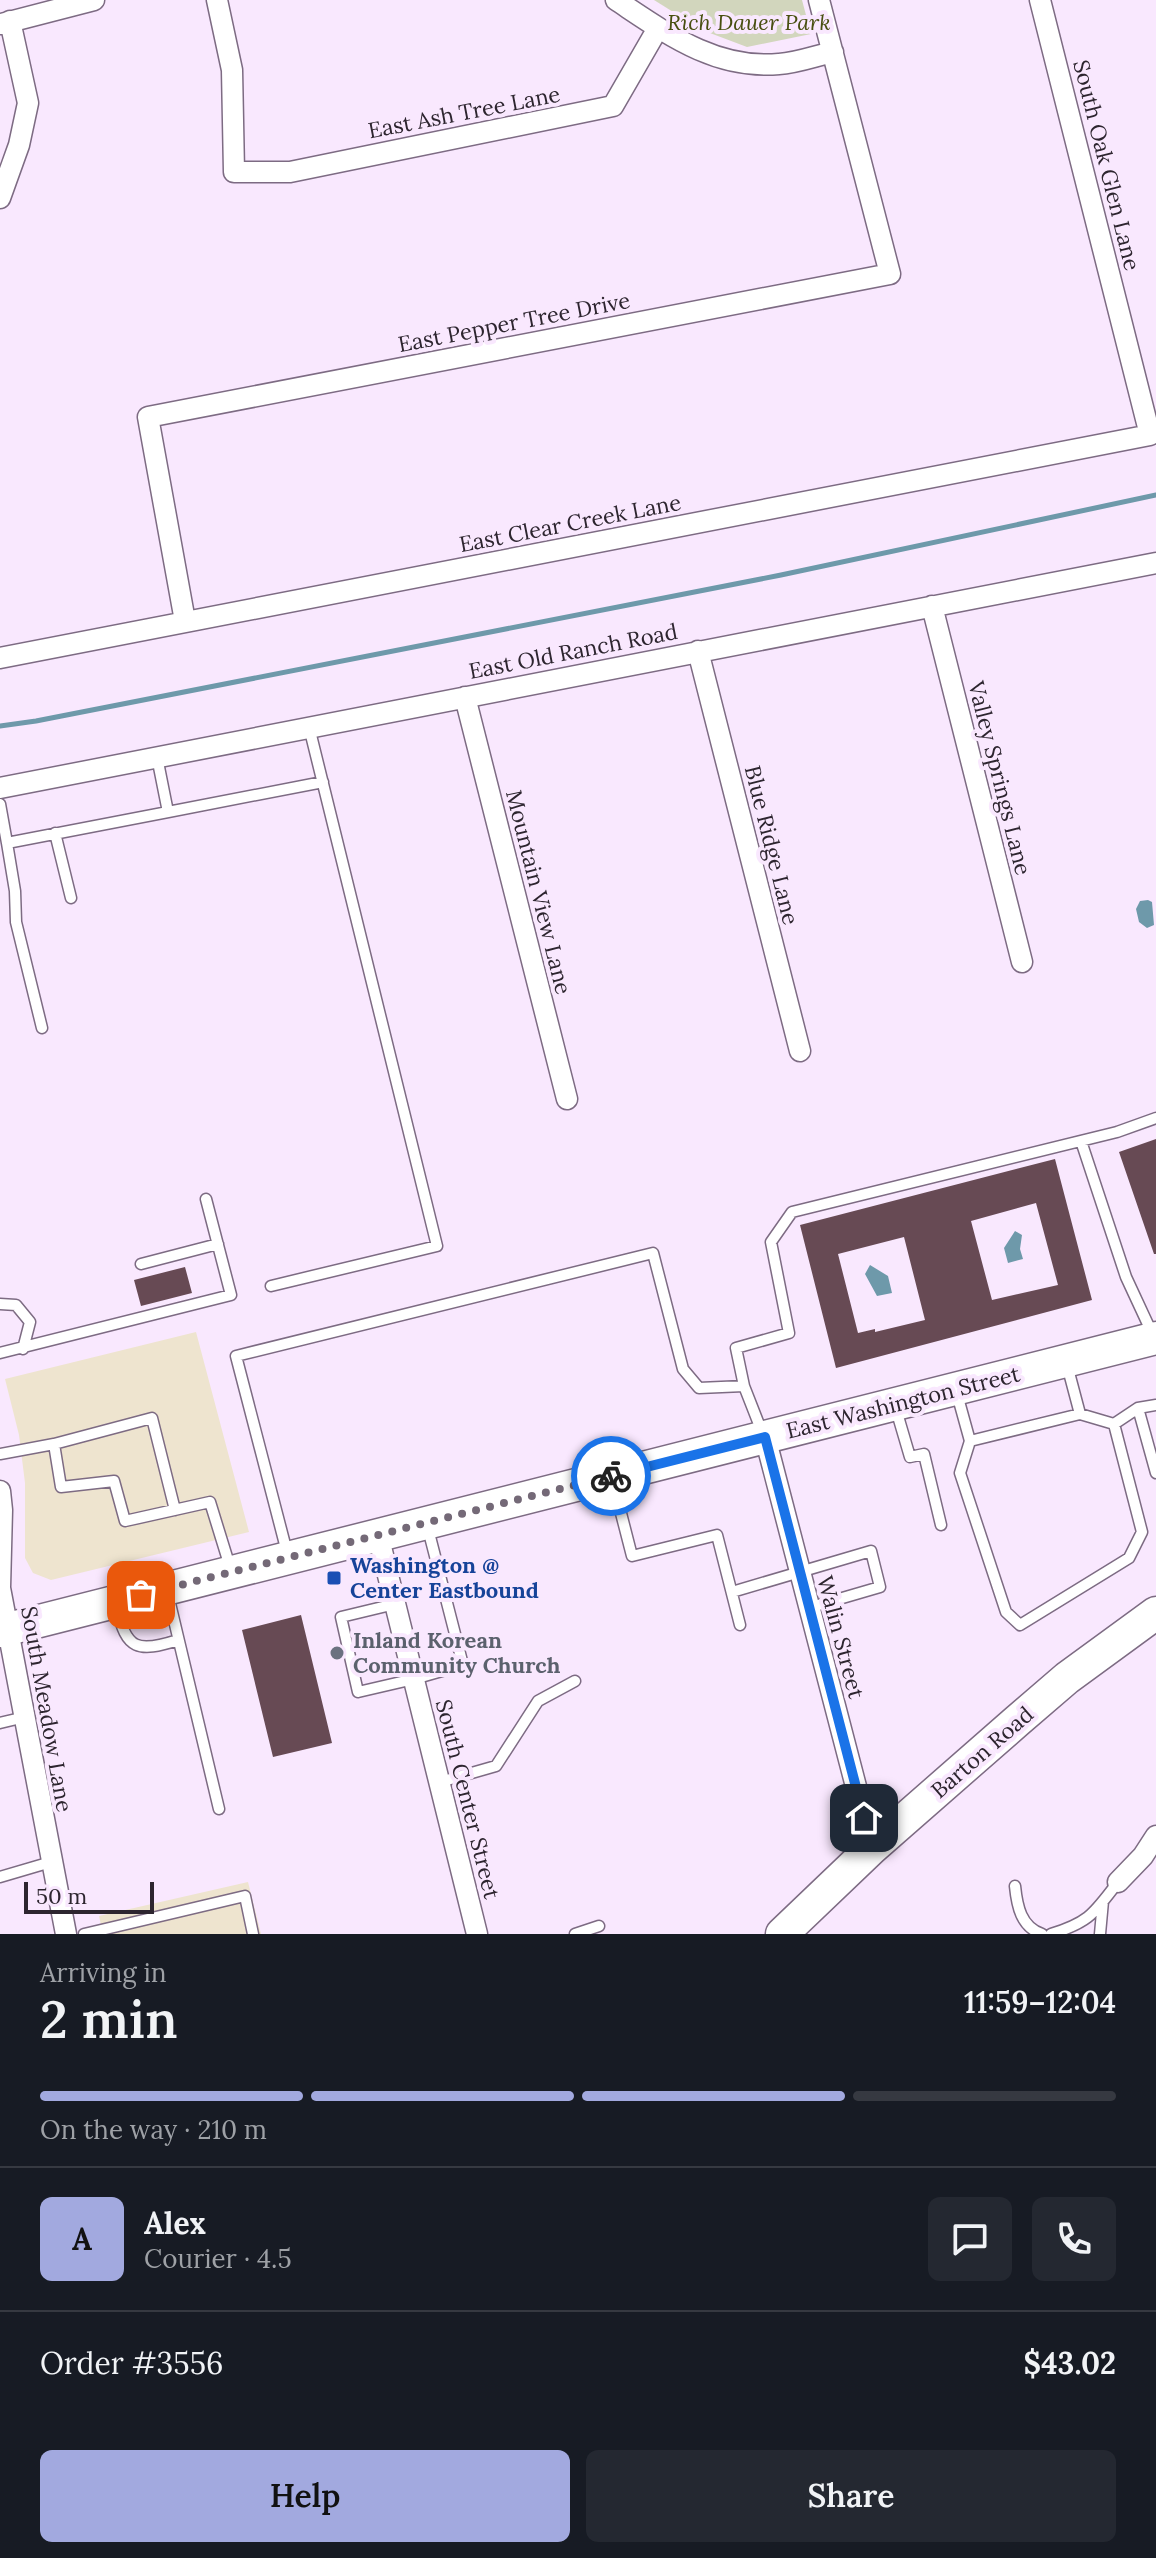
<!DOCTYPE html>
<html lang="en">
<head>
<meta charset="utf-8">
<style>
  :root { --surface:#171b24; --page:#242831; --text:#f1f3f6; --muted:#9ea1a6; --line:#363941; --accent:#a2a9df }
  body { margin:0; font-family:Lora,serif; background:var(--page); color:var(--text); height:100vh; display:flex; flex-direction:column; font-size:30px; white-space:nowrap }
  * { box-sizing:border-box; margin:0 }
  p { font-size:26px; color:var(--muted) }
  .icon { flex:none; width:44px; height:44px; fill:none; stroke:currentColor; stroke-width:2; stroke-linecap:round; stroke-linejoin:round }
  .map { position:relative; height:1934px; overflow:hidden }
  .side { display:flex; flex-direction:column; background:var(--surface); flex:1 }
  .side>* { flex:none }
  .scale { position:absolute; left:24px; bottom:20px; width:130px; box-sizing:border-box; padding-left:8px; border:4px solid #2d252f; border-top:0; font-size:22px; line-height:28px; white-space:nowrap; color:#2d252f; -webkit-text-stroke:6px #f9e8fe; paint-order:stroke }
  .pin { position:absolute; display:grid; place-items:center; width:68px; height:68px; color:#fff; margin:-34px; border-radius:16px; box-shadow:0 4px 12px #0006 }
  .courier { position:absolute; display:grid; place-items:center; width:80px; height:80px; margin:-40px; border:6px solid #1a73e8; border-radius:50%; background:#fff; color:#222; box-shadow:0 2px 10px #0007 }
  .head em { font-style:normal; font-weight:600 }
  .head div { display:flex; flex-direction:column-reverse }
  .head { display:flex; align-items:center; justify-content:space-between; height:136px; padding:0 40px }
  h1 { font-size:52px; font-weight:600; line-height:60px }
  .bar { display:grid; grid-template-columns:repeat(4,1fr); gap:12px 8px; align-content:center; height:96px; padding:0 40px }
  .bar i { height:10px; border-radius:6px; background:var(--line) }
  .bar .active { background:var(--accent) }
  .bar p { grid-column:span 4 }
  .line { display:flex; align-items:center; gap:20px; padding:0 40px; border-top:2px solid var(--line) }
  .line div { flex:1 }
  .round { display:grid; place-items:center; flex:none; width:84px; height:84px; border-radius:12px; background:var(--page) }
  .action { display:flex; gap:16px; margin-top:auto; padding:16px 40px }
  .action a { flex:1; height:92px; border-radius:12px; background:var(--accent); color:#111; font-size:32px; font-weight:600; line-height:92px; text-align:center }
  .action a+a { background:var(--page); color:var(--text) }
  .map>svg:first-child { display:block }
</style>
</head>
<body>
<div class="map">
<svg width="1156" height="1934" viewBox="0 0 1156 1934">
  <rect width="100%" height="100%" fill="#f9e8fe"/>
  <path fill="#eee4cf" d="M196,1332L249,1532L51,1580L33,1573L25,1558V1483L19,1435L5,1379Z
    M248,1882L261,1934H103L99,1916Z"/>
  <path fill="#d2d6bd" d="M654,0H802L811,34L747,47L702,30Z"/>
  <path fill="#6e99aa" d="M1148,900L1152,902L1154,925L1147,928L1139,922L1136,909L1140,901Z
    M1015,1231L1022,1235L1020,1249L1023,1259L1008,1263L1004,1248Z
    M870,1265L888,1276L892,1293L877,1296L865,1274Z"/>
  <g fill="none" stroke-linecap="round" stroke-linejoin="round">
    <path stroke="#6e99aa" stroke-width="5" d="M0,726L36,721L781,575L1156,495"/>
  </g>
  <path fill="#674a54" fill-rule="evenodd" d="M1156,1139V1254H1154L1119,1152Z
    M1055,1159L1092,1300L836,1368L800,1225ZM1036,1203L1058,1285L992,1300L971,1221ZM904,1237L925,1320L875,1332V1329L858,1333L838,1254Z
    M185,1267L192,1293L141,1306L134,1280Z
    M301,1615L332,1743L273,1757L242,1630Z"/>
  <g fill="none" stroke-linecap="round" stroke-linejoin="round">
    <g stroke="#7d6b83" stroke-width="13">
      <path id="service" d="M157,757L168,812L323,782
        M0,804L7,843
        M55,833L71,898
        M42,1028L16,922L15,891L7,843L168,812
        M1081,1141L1126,1277L1152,1333
        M141,1264L218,1244
        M271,1286L437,1246L309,727
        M0,1304L16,1305L30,1322L23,1349
        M0,1353L231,1295L206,1199
        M1067,1365L1080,1414L1114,1424
        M744,1386L736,1348L789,1333L771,1242L792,1212L1117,1132L1156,1118
        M957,1394L970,1441L960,1473L1006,1612L1020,1625L1129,1558L1142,1532L1114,1424L1138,1408L1156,1405
        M895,1406L910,1457L924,1454L941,1525
        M1138,1408L1156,1473
        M970,1441L1080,1414
        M54,1444L152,1418L175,1510
        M0,1454L54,1444L61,1487L114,1481L125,1521L210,1502L231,1570
        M613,1482L632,1556L717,1535L740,1625
        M288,1556L236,1356L653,1253L683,1369L699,1388L744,1386L762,1432
        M732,1592L871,1551L880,1587L808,1608
        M168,1595L219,1809
        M395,1604L341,1617L358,1692L414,1679L463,1665L427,1525
        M117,1608C126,1650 138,1653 178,1640
        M0,1723L25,1717
        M440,1782L496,1766L538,1701L575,1681
        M0,1877L51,1862
        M1015,1886C1017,1906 1021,1927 1042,1934
        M84,1934L245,1896L253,1934
        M575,1934L599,1926
        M1051,1934C1090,1922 1094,1913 1118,1882
        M1100,1934L1103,1901"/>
    </g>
    <g stroke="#7d6b83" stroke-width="23">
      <path id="minor" d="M217,0L232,70L234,172H290L613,106L658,28
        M616,0C666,33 715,70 779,64C797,63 815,56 833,52
        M1,24L94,0
        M0,198L19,145L28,103L10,21
        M932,606L1022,962
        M185,621L148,417L890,274L819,0
        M698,651L800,1051
        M0,658L1150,435L1040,0
        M465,697L567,1099
        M0,788L1156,563
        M765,1437L872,1848
        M0,1491L2,1510L0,1588L66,1934
        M378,1535L477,1934
        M1118,1882L1143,1856L1156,1836"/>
    </g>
    <g stroke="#7d6b83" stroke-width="35">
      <path id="primary" d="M0,1631L1156,1338
        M782,1934L872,1848L1017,1721L1067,1678L1156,1613"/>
    </g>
    <use href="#service" stroke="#fff" stroke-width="10"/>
    <use href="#minor" stroke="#fff" stroke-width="20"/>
    <use href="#primary" stroke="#fff" stroke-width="32"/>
  </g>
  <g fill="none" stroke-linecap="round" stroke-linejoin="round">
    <path stroke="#746977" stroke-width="8" stroke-dasharray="0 14.4" d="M141,1595L611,1476"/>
    <path stroke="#1a73e8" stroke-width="10" d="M611,1476L765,1437L864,1818"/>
  </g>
  <rect fill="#1a4fb4" stroke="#f9e8fe" stroke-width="3" x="326" y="1570" width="16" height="16" rx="4"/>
  <circle fill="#6b7280" stroke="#f9e8fe" stroke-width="3" cx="337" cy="1653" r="8"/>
  <g text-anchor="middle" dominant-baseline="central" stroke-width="8" stroke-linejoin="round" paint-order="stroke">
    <g font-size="22" font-style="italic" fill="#484f10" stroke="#f9e8fe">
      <text x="749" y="22">Rich Dauer Park</text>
    </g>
    <g font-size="22" fill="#2d252f" stroke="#f9e8fe">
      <text transform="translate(464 112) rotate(-11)">East Ash Tree Lane</text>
      <text transform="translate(1107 165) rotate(76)">South Oak Glen Lane</text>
      <text transform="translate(514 322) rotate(-11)">East Pepper Tree Drive</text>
      <text transform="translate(570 523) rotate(-11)">East Clear Creek Lane</text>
      <text transform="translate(573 651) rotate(-11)">East Old Ranch Road</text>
      <text transform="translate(1000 778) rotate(76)">Valley Springs Lane</text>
      <text transform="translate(772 845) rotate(76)">Blue Ridge Lane</text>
      <text transform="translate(539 892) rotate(76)">Mountain View Lane</text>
      <text transform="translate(903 1402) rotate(-14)">East Washington Street</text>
      <text transform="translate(841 1637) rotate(75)">Walin Street</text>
      <text transform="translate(47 1709) rotate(80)">South Meadow Lane</text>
      <text transform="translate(982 1752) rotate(-41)">Barton Road</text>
      <text transform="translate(468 1799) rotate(76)">South Center Street</text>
    </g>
    <g font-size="22" font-weight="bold" fill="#164399" stroke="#f9e8fe" text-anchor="start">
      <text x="350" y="1565">Washington @<tspan x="350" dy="25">Center Eastbound</tspan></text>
    </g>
    <g font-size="22" font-weight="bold" fill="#5b616d" stroke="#f9e8fe" text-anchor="start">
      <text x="353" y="1640">Inland Korean<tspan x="353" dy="25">Community Church</tspan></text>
    </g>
  </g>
</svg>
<div class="scale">50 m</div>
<div class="pin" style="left:141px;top:1595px;background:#ea580c"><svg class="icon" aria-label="bag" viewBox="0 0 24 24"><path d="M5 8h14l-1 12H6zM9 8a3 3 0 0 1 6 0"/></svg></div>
<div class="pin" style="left:864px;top:1818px;background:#1f2937"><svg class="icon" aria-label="home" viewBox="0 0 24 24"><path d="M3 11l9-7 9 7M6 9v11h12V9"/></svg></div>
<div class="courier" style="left:611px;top:1476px"><svg class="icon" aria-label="bike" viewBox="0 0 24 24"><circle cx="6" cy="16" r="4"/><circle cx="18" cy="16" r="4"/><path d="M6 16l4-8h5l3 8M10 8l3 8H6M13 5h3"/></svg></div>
</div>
<section class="side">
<div class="head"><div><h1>2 min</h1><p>Arriving in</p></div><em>11:59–12:04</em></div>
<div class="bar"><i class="active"></i><i class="active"></i><i class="active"></i><i></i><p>On the way · 210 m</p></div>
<div class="line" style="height:144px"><b class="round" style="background:var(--accent);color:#111">A</b><div><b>Alex</b><p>Courier · 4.5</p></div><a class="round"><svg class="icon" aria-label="chat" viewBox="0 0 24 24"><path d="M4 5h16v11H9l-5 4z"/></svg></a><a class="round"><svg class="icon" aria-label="phone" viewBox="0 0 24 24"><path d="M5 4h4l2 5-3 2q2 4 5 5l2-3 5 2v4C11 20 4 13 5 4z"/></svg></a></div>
<div class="line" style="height:104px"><div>Order #3556</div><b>$43.02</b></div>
<div class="action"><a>Help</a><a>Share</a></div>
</section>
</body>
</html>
